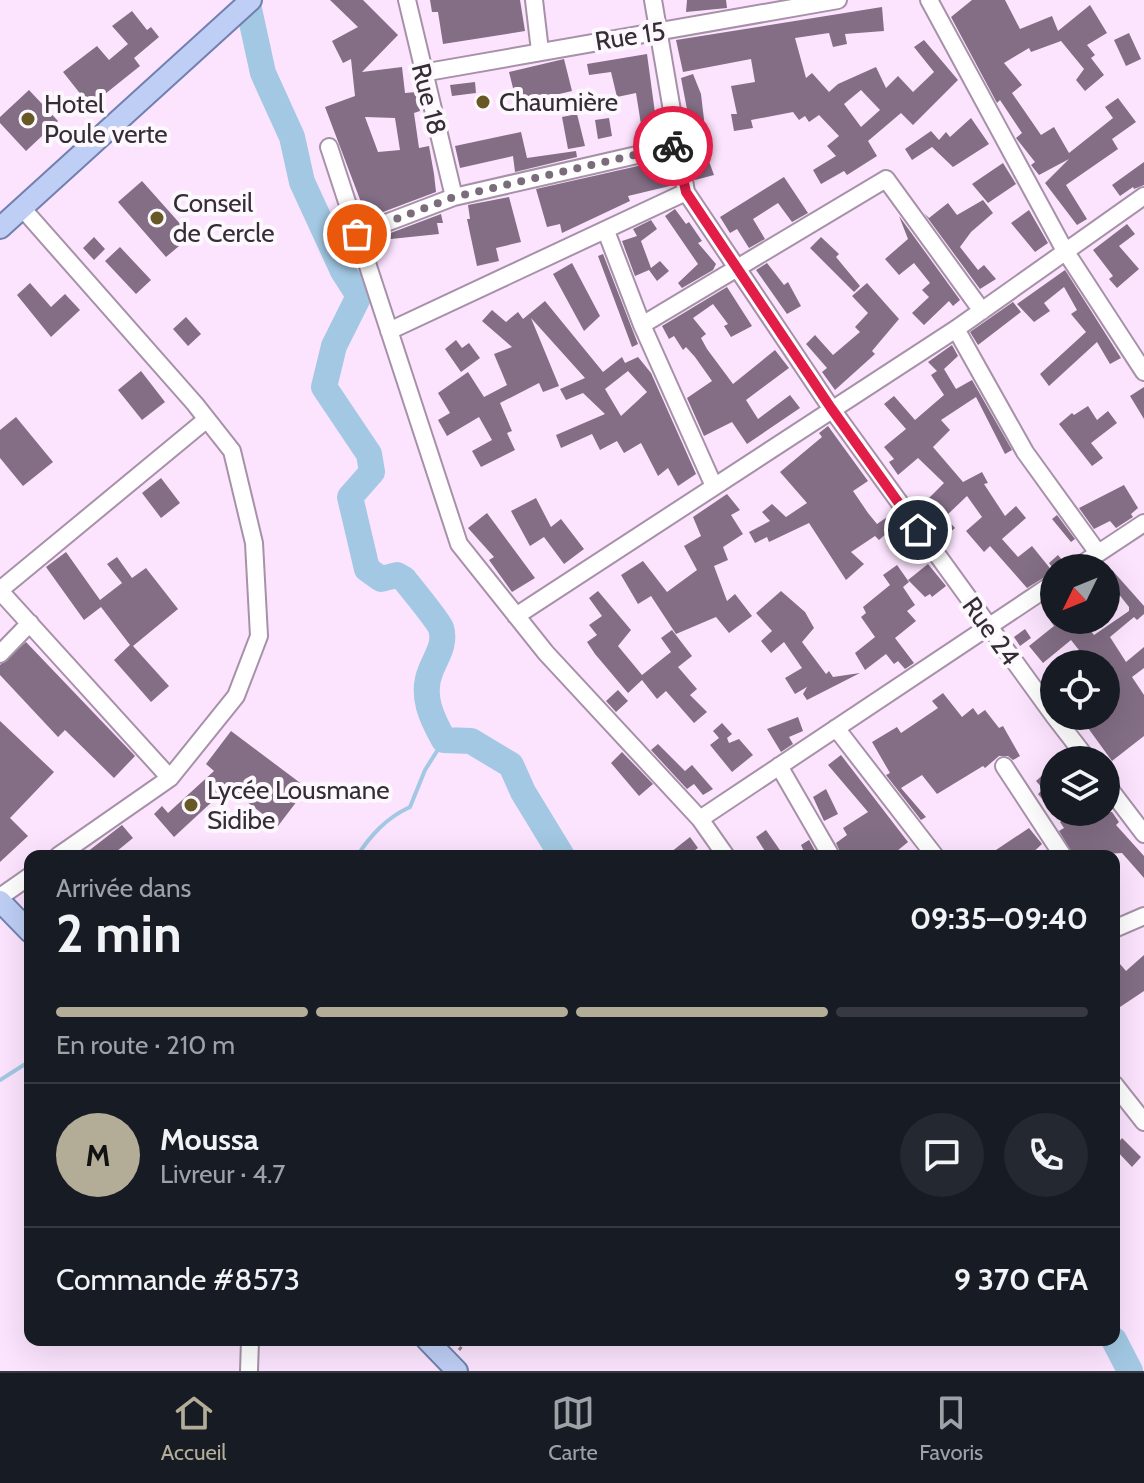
<!DOCTYPE html>
<html lang="fr">
<head>
<meta charset="utf-8">
<style>
  :root { --surface:#171b24; --page:#242831; --text:#f1f3f6; --muted:#9ea1a6; --line:#363941; --accent:#b3ad98 }
  body { margin:0; font-family:Cabin,sans-serif; background:var(--page); color:var(--text); height:100vh; display:flex; flex-direction:column; font-size:30px; white-space:nowrap }
  * { box-sizing:border-box; margin:0 }
  p { font-size:26px; color:var(--muted) }
  .icon { flex:none; width:44px; height:44px; fill:none; stroke:currentColor; stroke-width:2; stroke-linecap:round; stroke-linejoin:round }
  .map { position:relative; flex:1; overflow:hidden }
  .sheet { position:absolute; left:24px; top:850px; width:1096px; height:496px; display:flex; flex-direction:column; background:var(--surface); border-radius:16px; box-shadow:0 8px 32px #0002 }
  .sheet>* { flex:none }
  .needle { width:52px; rotate:227deg }
  .tools { position:absolute; left:1040px; top:554px; display:grid; gap:16px }
  .tools a { display:grid; place-items:center; width:80px; height:80px; border-radius:50%; background:var(--surface); box-shadow:0 8px 32px #0002; font-size:40px }
  .pin { position:absolute; display:grid; place-items:center; width:68px; height:68px; color:#fff; margin:-34px; border:4px solid #fff; border-radius:50%; box-shadow:0 2px 8px #0007 }
  .courier { position:absolute; display:grid; place-items:center; width:80px; height:80px; margin:-40px; border:6px solid #e11d48; border-radius:50%; background:#fff; color:#222; box-shadow:0 2px 10px #0007 }
  .overview em { font-style:normal; font-weight:700 }
  .overview div { display:flex; flex-direction:column-reverse }
  .overview { display:flex; align-items:center; justify-content:space-between; height:136px; padding:0 32px }
  h1 { font-size:52px; font-weight:700; line-height:60px }
  .bar { display:grid; grid-template-columns:repeat(4,1fr); gap:12px 8px; align-content:center; height:96px; padding:0 32px }
  .bar i { height:10px; border-radius:6px; background:var(--line) }
  .bar .current { background:var(--accent) }
  .bar p { grid-column:span 4 }
  .line { display:flex; align-items:center; gap:20px; padding:0 32px; border-top:2px solid var(--line) }
  .line div { flex:1 }
  .round { display:grid; place-items:center; flex:none; width:84px; height:84px; border-radius:42px; background:var(--page) }
  .menu { display:flex; justify-content:space-around; align-items:center; height:112px; border-top:2px solid var(--line); background:var(--surface); font-size:22px; color:var(--muted) }
  .menu a { display:grid; justify-items:center; gap:4px }
  .menu .current { color:var(--accent) }
  .map>svg:first-child { display:block }
</style>
</head>
<body>
<div class="map">
<svg width="1144" height="1371" viewBox="0 0 1144 1371">
  <rect width="100%" height="100%" fill="#fce4fe"/>
  <g fill="none" stroke-linecap="round" stroke-linejoin="round">
    <path stroke="#a2c8e3" stroke-width="4" d="M357,856C371,835 386,818 410,807L425,770L444,740
      M0,1080L30,1061"/>
    <path stroke="#a2c8e3" stroke-width="26" d="M247,0L263,73L292,137L302,182L343,271L359,296L334,346L324,387L369,454L372,472L350,497L367,569L381,579L397,575L404,579C411,588 437,619 441,628C446,644 436,657 431,670C420,695 432,719 444,740L471,741L511,765L523,792L562,856
      M1114,1340L1130,1371"/>
  </g>
  <path fill="#836e85" fill-rule="evenodd" d="M330,0H363L398,35L362,72L402,67L405,93L416,92L420,111L414,113L419,148L429,146L434,174L436,192L367,218L325,107L355,96L351,59L343,63L332,41L358,27ZM365,117L395,118L400,150L378,152Z
    M430,0H520L525,31L443,44L438,12H432Z
    M687,0H726L727,8L686,12Z
    M972,0H1005L1020,29L1052,16L1058,31L1090,5L1107,33L1087,45L1095,55L1091,58L1104,75L1085,91L1076,80L1084,69L1061,41L1031,52L1029,48L1004,63L1022,85L1012,93L1041,135L1054,127L1069,153L1113,118L1105,107L1118,98L1136,122L1112,139L1118,149L1066,185L1087,219L1077,225L1045,183L1069,159L1039,175L1031,165L1035,162L1016,138L1022,133L1000,100L997,103L951,17Z
    M882,7L884,31L845,34L847,44L833,47L829,33L795,38L806,78L812,73L829,92L838,84L876,67L886,88L898,76L913,92L934,72L914,47L924,40L958,80L913,125L901,113L868,141L877,156L847,175L844,171L821,184L813,170L836,156L827,146L839,136L819,115L809,122L805,116L799,120L793,112L751,120L753,128L734,131L731,114H737L731,86L755,82L751,59L683,72L676,40ZM861,90L880,110L861,127L844,104Z
    M132,11L147,30L151,27L159,37L134,58L140,66L90,106L63,72L97,46L109,60L128,44L112,26Z
    M1129,33L1141,59L1126,66L1114,40Z
    M647,54L658,135L643,137L636,93L617,97L611,72L589,75L587,64Z
    M564,59L572,91L517,104L509,72Z
    M693,74L701,94L705,128L691,130L681,78Z
    M475,82L476,93L452,96L450,85Z
    M29,90L58,121L26,151L0,123V117Z
    M577,114L585,146L568,149L562,117Z
    M609,118L612,136L598,139L595,120Z
    M971,118L989,144L953,167L932,147L912,160L905,149L931,131L939,140L946,132L950,137Z
    M521,132L527,158L576,151L577,157L515,172L513,156L460,168L455,146Z
    M703,145L714,175L695,180L693,165L697,164L693,148Z
    M669,159L674,185L628,196L630,201L562,233L560,224L547,227L536,189Z
    M1144,162V185L1134,189L1133,187L1120,196L1112,185Z
    M1003,163L1016,184L988,203L972,184Z
    M784,177L808,213L792,222L778,203L753,219L765,239L749,248L737,229L730,233L720,217Z
    M142,181L191,236L166,257L118,202Z
    M509,197L521,242L496,248L499,261L477,266L467,219H470L468,205Z
    M983,200L993,213L971,232L960,247L978,270L984,265L996,279L980,289L924,213L929,218L948,203L957,215Z
    M675,209L686,224L689,222L702,241L698,243L716,264L713,270L682,288L678,283L698,264L665,216Z
    M1029,210L1048,243L1035,252L1011,223Z
    M441,214L443,223H437L439,234L381,240L380,237Z
    M899,216L960,300L953,306L949,301L924,325L912,313L929,297L922,290L930,283L914,263L899,275L885,259L908,239Z
    M651,220L657,229L641,241L651,268L660,261L669,271L657,281L649,270L635,276L622,241L637,236L633,229Z
    M1127,224L1135,234L1119,246L1139,269L1117,288L1109,279L1113,276L1093,250Z
    M94,237L105,249L94,260L83,248Z
    M821,237L839,254L836,257L860,286L854,292L810,248Z
    M120,247L151,280L136,294L105,261Z
    M603,254L638,344L632,347L598,256Z
    M572,263L600,316L584,331L553,274Z
    M767,263L784,285L788,282L801,306L787,314L756,270Z
    M1065,270L1121,358L1110,364L1097,342L1049,386L1040,374L1086,332L1071,314L1077,310L1064,287L1044,303L1050,311L1034,322L1017,304Z
    M30,283L51,307L65,294L80,310L51,337L17,295Z
    M867,283L899,319L872,351L875,354L835,390L822,372L827,368L806,344L815,335L833,355L860,332L855,327L868,313L852,296Z
    M727,287L752,326L731,337L724,326L728,324L713,304L693,318L706,334L701,338L707,349L733,384L775,350L789,368L746,400L758,419L790,395L800,408L747,444L732,422L704,436L687,398L712,381L695,357L686,347L683,350L674,336L669,339L662,326Z
    M545,301L603,372L622,357L625,363L638,357L651,373L696,474L678,486L668,468L658,476L641,443L624,453L617,441L600,450L592,434L561,448L556,435L605,414L583,393L566,400L560,389L585,378L531,318L559,386L543,392L539,383L500,403L512,431L507,433L515,450L481,467L472,451L492,440L479,417L447,436L438,420L450,413L438,393L468,372L484,397L507,385L494,354L512,347L482,321L492,310L506,322L518,312L523,319ZM628,371L647,392L621,416L605,389Z
    M1013,302L1021,312L978,345L970,332Z
    M186,317L201,334L188,346L173,329Z
    M456,340L462,348L469,343L480,358L461,372L445,349Z
    M952,345L958,356L944,369L956,389L972,380L1012,450L1005,454L976,397L941,420L950,430L933,447L963,482L982,472L988,483L984,484L1005,516L1016,506L1026,518L1002,539L1018,557L1032,546L1053,572L1027,588L990,546L984,552L966,531L982,517L967,496L945,517L955,528L942,539L927,522L934,516L924,503L944,483L918,458L898,475L889,462L894,459L884,447L906,429L884,404L894,396L915,420L944,395L931,375L937,371L928,362Z
    M141,371L165,402L142,420L118,390Z
    M1144,387V419L1130,396Z
    M1088,406L1097,420L1108,411L1117,423L1091,443L1103,458L1092,466L1059,424L1072,413L1074,415Z
    M16,417L53,462L23,486L0,458V430Z
    M828,426L868,481L853,491L868,513L877,524L893,513L911,538L897,548L887,533L879,540L875,536L851,552L864,564L846,580L809,523L769,542L767,537L755,543L749,532L770,521L762,512L772,504L786,517L807,503L780,472L822,437L819,433Z
    M161,478L180,503L161,518L142,493Z
    M1124,485L1138,508L1131,514L1133,517L1116,528L1110,521L1094,529L1079,508Z
    M727,494L740,510L731,515L743,534L723,547L728,560L714,566L727,601L735,594L752,616L729,633L716,617L676,634L651,596L638,604L621,575L643,561L667,592L697,570L684,546L701,536L693,517Z
    M536,498L551,527L561,519L584,549L564,564L544,537L530,546L511,511Z
    M487,513L535,578L512,592L489,560L494,557L468,528Z
    M1057,515L1075,539L1071,542L1052,519Z
    M66,552L100,600L122,583L107,564L117,557L132,578L146,568L178,609L133,646L169,686L151,702L114,660L130,645L101,607L84,620L46,567Z
    M1058,555L1066,565L1054,570L1049,563Z
    M928,564L946,586L932,597L930,594L925,597L908,580Z
    M897,565L909,582L903,587L915,605L907,611L916,621L895,638L914,663L905,669L898,661L894,664L886,654L865,670L855,653L875,637L861,617L866,613L863,607L890,585L883,575Z
    M1112,570L1144,606V614L1137,620L1131,614L1134,617L1110,637L1126,662L1144,647V668L1132,677L1144,695V736L1112,761L1088,728L1099,716H1106V664H1090L1071,640L1043,663L1029,646L1054,626L1050,620H1083L1094,635L1129,611V607L1106,578Z
    M598,591L631,630L618,646L642,675L671,652L661,638L672,630L692,656L678,667L697,689L690,695L707,712L694,723L666,691L657,699L642,680L628,693L595,654L587,642L597,635L589,625L602,616L589,598Z
    M781,591L805,612L814,628L802,642L826,674L829,671L833,677L860,673L807,700L803,694L807,687L795,694L785,678L802,668L784,642L771,653L761,641L772,631L756,613Z
    M1025,629L1031,638L1020,646L1014,637Z
    M26,642L135,756L114,778L65,730L58,737L0,675V665Z
    M618,690L628,701L616,712L606,701Z
    M943,693L962,717L973,708L978,715L985,710L999,728L1003,726L1020,756L1013,760L1008,756H999L985,768L983,766L937,794L922,775L901,788L926,817L921,820L886,775L890,773L872,742L897,727L901,733L938,708L932,701Z
    M798,717L803,731L789,737L793,744L781,752L767,729Z
    M0,721L54,772L10,818L28,836L0,862Z
    M722,723L732,734L727,738L729,743L739,739L753,755L732,772L710,745L719,738L713,731Z
    M231,731L307,788L278,826L228,787L174,837L154,814L162,806L168,813L214,771L206,764Z
    M658,744L685,771L692,765L713,789L703,795L694,784L687,789L651,750Z
    M622,752L653,784L639,796L611,763Z
    M841,755L908,842L891,856H842L836,843L847,835L843,828L868,812L828,765Z
    M1047,771L1054,779V814L1038,794L1043,789L1036,781Z
    M826,789L838,814L824,821L813,797Z
    M1071,812H1112L1119,822L1116,825L1144,856V878L1122,853L1074,856L1059,831L1064,828L1060,822Z
    M122,825L133,838L111,856H82Z
    M1029,828L1042,844L1029,856H987Z
    M766,830L784,856H768L756,837Z
    M690,837L698,848L687,856H666Z
    M809,840L818,856H806L801,845Z
    M1144,955V991L1114,1011V957L1126,971Z
    M1122,1138L1141,1157L1132,1167L1114,1148Z"/>
  <g fill="none" stroke-linecap="round" stroke-linejoin="round">
    <g stroke="#a791a9" stroke-width="20">
      <path id="minor" d="M407,0L454,197
        M534,0L540,51
        M653,0L686,192L831,408L1054,716
        M929,0L1064,249L1144,372
        M422,73L838,0
        M329,147L459,544L546,653L700,819L726,856
        M23,209L195,404L232,451L254,543L259,636L236,696L170,778L58,856
        M606,231L642,325L713,484
        M357,234L454,197L676,146
        M642,325L886,179L982,311
        M956,329L1025,452L1098,553
        M389,331L686,192
        M1076,568L1144,523
        M0,590L207,419
        M0,591L170,778
        M516,616L956,329L1144,196
        M0,654L30,623
        M1054,716L1088,760
        M836,728L935,856
        M779,766L831,856
        M1004,766L1063,856
        M1106,784L1144,834
        M700,819L1054,583
        M0,897L30,876
        M1114,929L1144,916
        M1114,1084L1144,1122
        M249,1371L250,1340"/>
    </g>
    <g stroke="#7180ae" stroke-width="24">
      <path id="major" d="M0,228L251,0
        M0,901L30,932
        M427,1340L457,1371"/>
    </g>
    <path stroke="#928293" stroke-width="3" stroke-dasharray="4 6" stroke-linecap="butt" d="M459,1350L467,1340"/>
    <use href="#minor" stroke="#fff" stroke-width="16"/>
    <use href="#major" stroke="#becef5" stroke-width="20"/>
  </g>
  <g fill="none" stroke-linecap="round" stroke-linejoin="round">
    <path stroke="#7b6c7c" stroke-width="8" stroke-dasharray="0 14.4" d="M357,234L454,197L673,146"/>
    <path stroke="#e11d48" stroke-width="10" d="M673,146H676L686,192L831,408L918,530"/>
  </g>
  <g fill="#675825" stroke="#fdf8fd" stroke-width="3">
    <circle cx="483" cy="102" r="8"/>
    <circle cx="28" cy="119" r="8"/>
    <circle cx="157" cy="218" r="8"/>
    <circle cx="191" cy="805" r="8"/>
  </g>
  <g text-anchor="middle" dominant-baseline="central" stroke-width="8" stroke-linejoin="round" paint-order="stroke">
    <g font-size="26" fill="#352c36" stroke="#fdf8fd">
      <text transform="translate(630 36) rotate(-9)">Rue 15</text>
      <text transform="translate(429 99) rotate(76)">Rue 18</text>
      <text transform="translate(991 631) rotate(54)">Rue 24</text>
    </g>
    <g font-size="26" fill="#352c36" stroke="#fdf8fd" text-anchor="start">
      <text x="499" y="102">Chaumière</text>
      <text x="44" y="104">Hotel<tspan x="44" dy="30">Poule verte</tspan></text>
      <text x="173" y="203">Conseil<tspan x="173" dy="30">de Cercle</tspan></text>
      <text x="207" y="790">Lycée Lousmane<tspan x="207" dy="30">Sidibe</tspan></text>
    </g>
  </g>
</svg>
<div class="tools">
<a><svg class="needle" viewBox="-14 -14 28 28"><path d="M0-13l5 13h-10z" fill="#e53935"/><path d="M0 13l5-13h-10z" fill="#9ea1a6"/></svg></a>
<a><svg class="icon" aria-label="locate" viewBox="0 0 24 24"><circle cx="12" cy="12" r="6"/><path d="M12 2v4M12 18v4M2 12h4M18 12h4"/></svg></a>
<a><svg class="icon" aria-label="layers" viewBox="0 0 24 24"><path d="M12 4l9 5-9 5-9-5zM3 14l9 5 9-5"/></svg></a>
</div>
<div class="pin" style="left:357px;top:234px;background:#ea580c"><svg class="icon" aria-label="bag" viewBox="0 0 24 24"><path d="M5 8h14l-1 12H6zM9 8a3 3 0 0 1 6 0"/></svg></div>
<div class="pin" style="left:918px;top:530px;background:#1f2937"><svg class="icon" aria-label="home" viewBox="0 0 24 24"><path d="M3 11l9-7 9 7M6 9v11h12V9"/></svg></div>
<div class="courier" style="left:673px;top:146px"><svg class="icon" aria-label="bike" viewBox="0 0 24 24"><circle cx="6" cy="16" r="4"/><circle cx="18" cy="16" r="4"/><path d="M6 16l4-8h5l3 8M10 8l3 8H6M13 5h3"/></svg></div>
<section class="sheet">
<div class="overview"><div><h1>2 min</h1><p>Arrivée dans</p></div><em>09:35–09:40</em></div>
<div class="bar"><i class="current"></i><i class="current"></i><i class="current"></i><i></i><p>En route · 210 m</p></div>
<div class="line" style="height:144px"><b class="round" style="background:var(--accent);color:#111">M</b><div><b>Moussa</b><p>Livreur · 4.7</p></div><a class="round"><svg class="icon" aria-label="chat" viewBox="0 0 24 24"><path d="M4 5h16v11H9l-5 4z"/></svg></a><a class="round"><svg class="icon" aria-label="phone" viewBox="0 0 24 24"><path d="M5 4h4l2 5-3 2q2 4 5 5l2-3 5 2v4C11 20 4 13 5 4z"/></svg></a></div>
<div class="line" style="height:104px"><div>Commande #8573</div><b>9 370 CFA</b></div>
</section>
</div>
<nav class="menu">
<a class="current"><svg class="icon" aria-label="home" viewBox="0 0 24 24"><path d="M3 11l9-7 9 7M6 9v11h12V9"/></svg>Accueil</a>
<a><svg class="icon" aria-label="map" viewBox="0 0 24 24"><path d="M3 6l6-2 6 2 6-2v14l-6 2-6-2-6 2zM9 4v14M15 6v14"/></svg>Carte</a>
<a><svg class="icon" aria-label="saved" viewBox="0 0 24 24"><path d="M7 4h10v16l-5-4-5 4z"/></svg>Favoris</a>
</nav>
</body>
</html>
